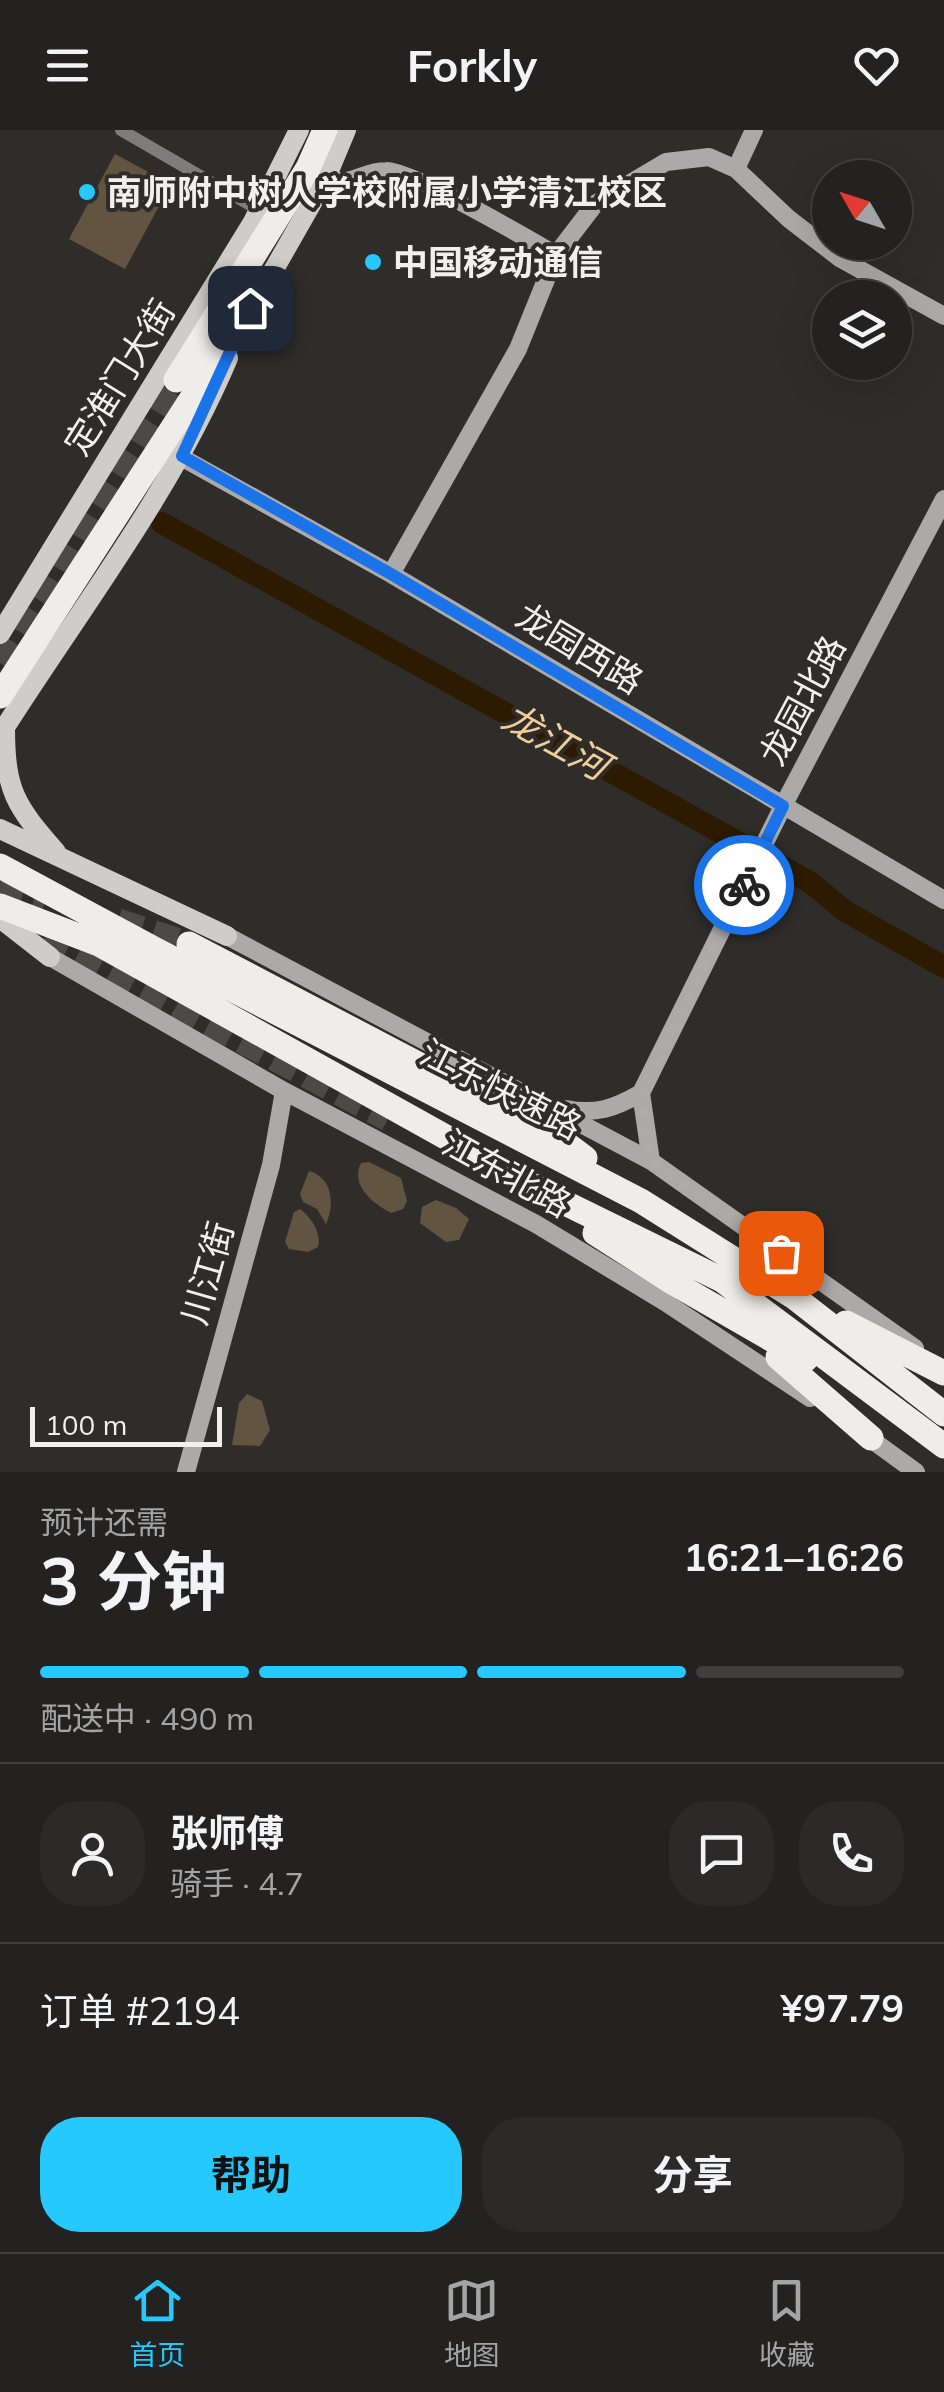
<!DOCTYPE html>
<html lang="zh">
<head>
<meta charset="utf-8">
<style>
  :root { --surface:#232220; --page:#2b2a29; --text:#f1f3f6; --muted:#a3a4a5; --line:#403f3e; --accent:#25c9fe }
  body { margin:0; font-family:Mulish,"Noto Sans SC",sans-serif; background:var(--page); color:var(--text); height:100vh; display:flex; flex-direction:column; font-size:38px; white-space:nowrap }
  * { box-sizing:border-box; margin:0 }
  p { font-size:32px; color:var(--muted) }
  .icon { flex:none; width:55px; height:55px; fill:none; stroke:currentColor; stroke-width:2; stroke-linecap:round; stroke-linejoin:round }
  .map { position:relative; height:1342px; overflow:hidden }
  .details { display:flex; flex-direction:column; background:var(--surface); flex:1 }
  .details>* { flex:none }
  .needle { width:65px; rotate:309deg }
  .fabs { position:absolute; left:812px; top:30px; display:grid; gap:20px }
  .fabs a { display:grid; place-items:center; width:100px; height:100px; border-radius:50%; background:var(--surface); box-shadow:0 10px 40px #0002,0 0 0 2px var(--line); font-size:50px }
  .scale { position:absolute; left:30px; bottom:25px; width:192px; box-sizing:border-box; padding-left:10px; border:5px solid #f1f0ee; border-top:0; font-size:28px; line-height:35px; white-space:nowrap; color:#f1f0ee; -webkit-text-stroke:8px #2f2d2a; paint-order:stroke }
  .pin { position:absolute; display:grid; place-items:center; width:85px; height:85px; color:#fff; margin:-42px; border-radius:20px; box-shadow:0 5px 15px #0006 }
  .courier { position:absolute; display:grid; place-items:center; width:100px; height:100px; margin:-50px; border:8px solid #1a73e8; border-radius:50%; background:#fff; color:#222; box-shadow:0 2px 12px #0007 }
  .overview em { font-style:normal; font-weight:700 }
  .overview div { display:flex; flex-direction:column-reverse }
  .overview { display:flex; align-items:center; justify-content:space-between; height:170px; padding:0 40px }
  h1 { font-size:65px; font-weight:700; line-height:75px }
  .bar { display:grid; grid-template-columns:repeat(4,1fr); gap:15px 10px; align-content:center; height:120px; padding:0 40px }
  .bar i { height:12px; border-radius:8px; background:var(--line) }
  .bar .current { background:var(--accent) }
  .bar p { grid-column:span 4 }
  .line { display:flex; align-items:center; gap:25px; padding:0 40px; border-top:2px solid var(--line) }
  .line div { flex:1 }
  .round { display:grid; place-items:center; flex:none; width:105px; height:105px; border-radius:40px; background:var(--page) }
  .button { display:flex; gap:20px; margin-top:auto; padding:20px 40px }
  .button a { flex:1; height:115px; border-radius:40px; background:var(--accent); color:#111; font-size:40px; font-weight:700; line-height:115px; text-align:center }
  .button a+a { background:var(--page); color:var(--text) }
  header { display:flex; justify-content:space-between; align-items:center; height:130px; padding:0 40px; background:var(--surface); font-size:45px; font-weight:700 }
  .tabs { display:flex; justify-content:space-around; align-items:center; height:140px; border-top:2px solid var(--line); background:var(--surface); font-size:28px; color:var(--muted) }
  .tabs a { display:grid; justify-items:center; gap:5px }
  .tabs .current { color:var(--accent) }
  .map>svg:first-child { display:block }
</style>
</head>
<body>
<header><svg class="icon" aria-label="menu" viewBox="0 0 24 24"><path d="M4 6h16M4 12h16M4 18h16"/></svg>Forkly<svg class="icon" aria-label="heart" viewBox="0 0 24 24"><path d="M12 20l-8-8c-3-5 5-10 8-4 3-6 11-1 8 4z"/></svg></header>
<div class="map">
<svg width="944" height="1342" viewBox="0 0 944 1342">
  <rect width="100%" height="100%" fill="#2f2d2a"/>
  <path fill="#615441" d="M115,24L171,54L125,139L69,109Z
    M369,1032L401,1048L407,1071L403,1079L391,1083C372,1073 350,1055 361,1033Z
    M309,1041C333,1048 335,1074 326,1094L317,1079L303,1072L300,1064Z
    M436,1070L456,1078L469,1089L459,1110L446,1112L420,1093L422,1077Z
    M300,1079C311,1087 322,1103 318,1117L308,1122L289,1119L285,1112L294,1082Z
    M247,1264L262,1271L270,1300L260,1316L232,1315L239,1273Z"/>
  <g fill="none" stroke-linecap="round" stroke-linejoin="round">
    <path stroke="#2c1b00" stroke-width="22" d="M162,393L810,752L845,781L944,837"/>
    <path stroke="#4c4a47" stroke-width="25" stroke-dasharray="25 12" stroke-linecap="butt" d="M0,533L176,250
      M0,754L46,769
      M13,789L388,989
      M118,791L189,814"/>
    <path stroke="#7e7d7c" stroke-width="12" d="M121,0L259,80"/>
    <path stroke="#acaaa8" stroke-width="18" d="M736,39L754,0
      M326,48C353,58 361,41 386,41C411,40 528,109 556,125
      M181,327L391,444L944,770
      M391,444L518,219L556,125L595,74L666,32L709,27L736,39L789,89L841,129L944,186
      M227,806L651,1031L915,1218
      M50,827L284,961L536,1094L665,1172L810,1268
      M641,963L783,676L944,369
      M641,963L651,1031
      M566,979C596,985 615,978 641,963
      M861,1302L916,1342
      M186,1342L271,1035L284,961"/>
    <path stroke="#cfcdca" stroke-width="20" d="M244,192L326,48L346,0
      M0,504L253,92L299,0
      M5,597C5,661 15,675 56,722
      M0,605C79,480 170,365 228,228
      M0,699L227,806
      M0,788L50,827"/>
    <path stroke="#efede9" stroke-width="25" d="M176,250L308,38L325,0
      M0,566L250,178
      M0,736L156,820L641,1071L794,1167L944,1284
      M0,776L99,814L557,1069L722,1150L944,1316
      M189,814L557,1007L585,1028
      M595,1103L672,1152L806,1229
      M846,1193L944,1243
      M778,1227L871,1308"/>
  </g>
  <g fill="none" stroke-linecap="round" stroke-linejoin="round">
    <path stroke="#adaca9" stroke-width="10" stroke-dasharray="0 18" d="M744,755L641,963L651,1031L781,1123"/>
    <path stroke="#1a73e8" stroke-width="12" d="M250,178L182,326L391,444L783,676L744,755"/>
  </g>
  <g fill="#25c9fe" stroke="#2f2d2a" stroke-width="4">
    <circle cx="87" cy="62" r="10"/>
    <circle cx="373" cy="132" r="10"/>
  </g>
  <g text-anchor="middle" dominant-baseline="central" stroke-width="8" stroke-linejoin="round" paint-order="stroke">
    <g font-size="35" font-weight="bold" fill="#f1f0ee" stroke="#2f2d2a" text-anchor="start">
      <text x="107" y="62">南师附中树人学校附属小学清江校区</text>
      <text x="393" y="132">中国移动通信</text>
    </g>
    <g font-size="35" fill="#f1f0ee" stroke="#2f2d2a">
      <text transform="translate(119 247) rotate(-58)">定淮门大街</text>
      <text transform="translate(580 518) rotate(31)">龙园西路</text>
      <text transform="translate(802 570) rotate(-62)">龙园北路</text>
      <text transform="translate(501 959) rotate(27)">江东快速路</text>
      <text transform="translate(507 1043) rotate(29)">江东北路</text>
      <text transform="translate(207 1143) rotate(-74)">川江街</text>
    </g>
    <g font-size="38" font-style="italic" fill="#f1cd97" stroke="#2f2d2a">
      <text transform="translate(556 611) rotate(29)">龙江河</text>
    </g>
  </g>
</svg>
<div class="fabs">
<a><svg class="needle" viewBox="-14 -14 28 28"><path d="M0-13l5 13h-10z" fill="#e53935"/><path d="M0 13l5-13h-10z" fill="#a3a4a5"/></svg></a>
<a><svg class="icon" aria-label="layers" viewBox="0 0 24 24"><path d="M12 4l9 5-9 5-9-5zM3 14l9 5 9-5"/></svg></a>
</div>
<div class="scale">100 m</div>
<div class="pin" style="left:781px;top:1123px;background:#ea580c"><svg class="icon" aria-label="bag" viewBox="0 0 24 24"><path d="M5 8h14l-1 12H6zM9 8a3 3 0 0 1 6 0"/></svg></div>
<div class="pin" style="left:250px;top:178px;background:#1f2937"><svg class="icon" aria-label="home" viewBox="0 0 24 24"><path d="M3 11l9-7 9 7M6 9v11h12V9"/></svg></div>
<div class="courier" style="left:744px;top:755px"><svg class="icon" aria-label="bike" viewBox="0 0 24 24"><circle cx="6" cy="16" r="4"/><circle cx="18" cy="16" r="4"/><path d="M6 16l4-8h5l3 8M10 8l3 8H6M13 5h3"/></svg></div>
</div>
<section class="details">
<div class="overview"><div><h1>3 分钟</h1><p>预计还需</p></div><em>16:21–16:26</em></div>
<div class="bar"><i class="current"></i><i class="current"></i><i class="current"></i><i></i><p>配送中 · 490 m</p></div>
<div class="line" style="height:180px"><a class="round"><svg class="icon" aria-label="person" viewBox="0 0 24 24"><circle cx="12" cy="8" r="4"/><path d="M4 21q1-7 8-7t8 7"/></svg></a><div><b>张师傅</b><p>骑手 · 4.7</p></div><a class="round"><svg class="icon" aria-label="chat" viewBox="0 0 24 24"><path d="M4 5h16v11H9l-5 4z"/></svg></a><a class="round"><svg class="icon" aria-label="phone" viewBox="0 0 24 24"><path d="M5 4h4l2 5-3 2q2 4 5 5l2-3 5 2v4C11 20 4 13 5 4z"/></svg></a></div>
<div class="line" style="height:130px"><div>订单 #2194</div><b>¥97.79</b></div>
<div class="button"><a>帮助</a><a>分享</a></div>
</section>
<nav class="tabs">
<a class="current"><svg class="icon" aria-label="home" viewBox="0 0 24 24"><path d="M3 11l9-7 9 7M6 9v11h12V9"/></svg>首页</a>
<a><svg class="icon" aria-label="map" viewBox="0 0 24 24"><path d="M3 6l6-2 6 2 6-2v14l-6 2-6-2-6 2zM9 4v14M15 6v14"/></svg>地图</a>
<a><svg class="icon" aria-label="saved" viewBox="0 0 24 24"><path d="M7 4h10v16l-5-4-5 4z"/></svg>收藏</a>
</nav>
</body>
</html>
